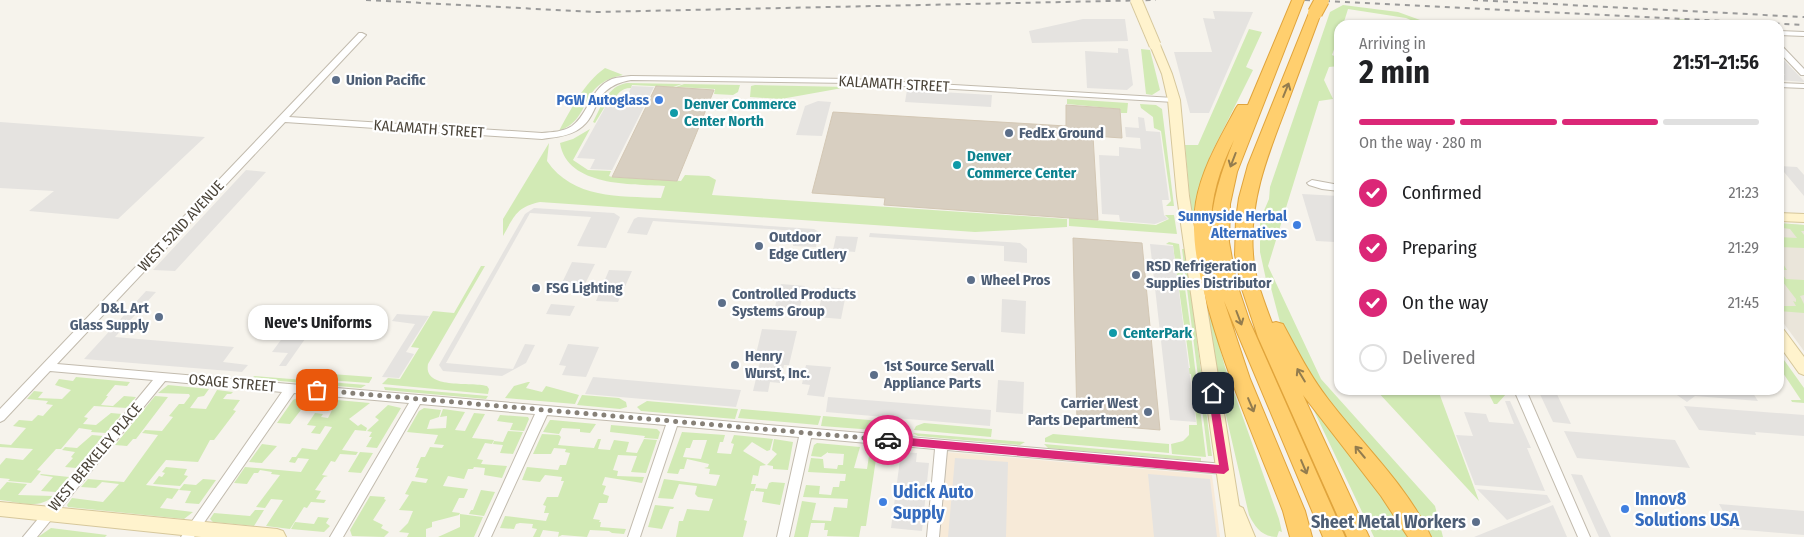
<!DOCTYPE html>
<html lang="en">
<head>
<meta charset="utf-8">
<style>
  :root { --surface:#fff; --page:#f2f2f2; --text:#202124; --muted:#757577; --line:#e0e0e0; --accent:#db2777 }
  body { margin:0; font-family:"Fira Sans Condensed",sans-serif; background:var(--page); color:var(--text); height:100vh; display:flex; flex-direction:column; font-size:19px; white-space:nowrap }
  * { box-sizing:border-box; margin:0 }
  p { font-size:16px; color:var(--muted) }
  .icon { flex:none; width:28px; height:28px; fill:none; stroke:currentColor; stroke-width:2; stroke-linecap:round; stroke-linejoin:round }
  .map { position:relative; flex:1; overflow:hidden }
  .panel { position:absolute; left:1334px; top:20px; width:450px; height:375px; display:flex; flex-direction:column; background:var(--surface); border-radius:15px; box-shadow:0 1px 4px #0004 }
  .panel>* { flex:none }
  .pin { position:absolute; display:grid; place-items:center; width:42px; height:42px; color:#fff; margin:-21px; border-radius:10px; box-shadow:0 2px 8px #0006 }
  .courier { position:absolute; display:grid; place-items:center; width:50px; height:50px; margin:-25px; border:4px solid #db2777; border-radius:50%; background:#fff; color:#222; box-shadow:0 1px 6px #0007 }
  .bubble { position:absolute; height:35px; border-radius:15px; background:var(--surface); box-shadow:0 1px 4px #0004; font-size:16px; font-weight:700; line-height:35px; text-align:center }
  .headline em { font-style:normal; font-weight:700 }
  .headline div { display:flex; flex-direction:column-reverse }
  .headline { display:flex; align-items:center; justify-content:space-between; height:85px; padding:0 25px }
  h1 { font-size:32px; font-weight:700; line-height:38px }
  .bar { display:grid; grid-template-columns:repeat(4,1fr); gap:8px 5px; align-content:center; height:60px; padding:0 25px }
  .bar i { height:6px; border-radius:4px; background:var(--line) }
  .bar .selected { background:var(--accent) }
  .bar p { grid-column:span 4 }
  ol { padding:0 25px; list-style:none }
  li { display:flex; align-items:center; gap:15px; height:55px }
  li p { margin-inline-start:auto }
  li .icon { padding:5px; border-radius:50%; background:var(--accent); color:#fff; stroke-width:4 }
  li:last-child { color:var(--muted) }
  li i { width:28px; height:28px; border:2px solid var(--line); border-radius:50% }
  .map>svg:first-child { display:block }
</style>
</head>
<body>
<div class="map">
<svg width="1804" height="537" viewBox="0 0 1804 537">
  <rect width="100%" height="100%" fill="#f6f3ec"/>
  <path fill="#eae5da" d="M1779,223L1804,225V351L1779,317Z"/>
  <path fill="#f7ead8" d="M946,452L1212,475L1220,537H939Z"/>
  <path fill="#d2eab5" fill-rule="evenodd" d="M1343,5L1398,12L1434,25H1422L1406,18L1348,9L1343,25H1339V35L1332,55L1339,58V66L1329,67L1324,80L1333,99L1319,101L1268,266L1321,379L1435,506L1443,537H1429L1317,390L1281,326L1271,288L1267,284L1260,252V220L1269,199L1270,187L1330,12Z
    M1677,19L1773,25H1683Z
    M1249,29L1262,32L1246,67L1253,70L1210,156L1202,181L1195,214L1191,211L1185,145H1198Z
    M1141,49L1150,50L1160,90L1152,95L1146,94Z
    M605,68L623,75C577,84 594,118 559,131C571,109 584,83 605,68Z
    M627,83L682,84L673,87L632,85L631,88C620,88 617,95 612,103H607L595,123L593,122C602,106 607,86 627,83Z
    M684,84L740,85L738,92L733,95L714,94L715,89L676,87Z
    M755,85L848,87L781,99L750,97L751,86Z
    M1067,99L1128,103L1127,113H1121L1120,109L1067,104Z
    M1140,104L1156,105L1162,109L1174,206H1166L1171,201L1161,131L1154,128L1153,117L1141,108Z
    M590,129L573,160L588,170L611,171L609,176L612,177L681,181L685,175L709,176L716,180L712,195L1067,219V227L975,232L540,202C516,207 514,217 503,236V219L549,143L547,161C573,199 619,196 661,198L665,186C632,184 567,187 560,143L573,139Z
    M1165,215H1174L1177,234L1069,226V218L1156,225L1169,219Z
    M1779,223L1804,225V231H1801L1804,235V248L1779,247V237L1797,238L1790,229L1783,228Z
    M1169,242L1179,244L1190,325H1184L1179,289H1172L1171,285H1178L1173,245L1166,244Z
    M1182,249H1185L1212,456H1208Z
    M1779,264H1783L1787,270H1779L1786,279L1804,280V295L1800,296L1804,304V313L1779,311V300L1783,306H1796L1793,301L1796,302V299L1779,277Z
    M481,266H485L428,364C423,390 470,381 487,386L489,389L488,394L382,384L388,378L400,379L419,348L411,347L433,311L454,313Z
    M1207,315H1211L1225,367L1279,519L1282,532L1279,531L1277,537C1262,537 1255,527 1249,515L1222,398Z
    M1177,326L1190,327L1206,457L1172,454L1171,444L1183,441L1189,435V425H1197L1191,374L1183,373L1182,368H1190L1185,330L1177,329Z
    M1779,353L1804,388V403L1792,402L1791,400H1801L1779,367Z
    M318,373L372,377V378L369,383L314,379Z
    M253,376L366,385L361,388L257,379Z
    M76,377L130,382L127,386L115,385L106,396H108L101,405L113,406L124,396L136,397L127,408L94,406L84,417L88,418L83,424L96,425L111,413L122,414L106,433L91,432L92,430L79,428L61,449H56L37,470L41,471L31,483L8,481L10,479L0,478V465L6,458L23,460L33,449L0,447V444L11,445L26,428L13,426L19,420L32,421L38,415L43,416L53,405L46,404L48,401L27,399L34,391L43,392L38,398L62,399L71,390L55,385L59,379L73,381Z
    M528,382H530L526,388L542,392L546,386L579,395L575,404L505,398L514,386Z
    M168,385L209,389L204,396L198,397L190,408L206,409L217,390L233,392L231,394H227L223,399L240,400L233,410L236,411L214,440H210L198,462L166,460L146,485L179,489L172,499L167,498L160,508L193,512L184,519L68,507L67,505L72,498L103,502L119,484L102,482L96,488L81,487L88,479L124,482L158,435L142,433L145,430L162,431L173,417L169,416L179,404H184L190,396L189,394L158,393Z
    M384,387L488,396L486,399L385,390Z
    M1376,390H1438L1479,501Z
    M1439,390H1506L1507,393L1497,404H1494L1489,394Z
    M1306,394L1390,506L1407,537H1374Z
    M582,395L619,398L626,402L627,407L620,409L577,405Z
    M155,396L168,397L136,439H133L127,446L115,445Z
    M299,397L333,400L327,408L304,406L290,424L277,423L293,400Z
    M337,400L370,403L349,419L358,426L361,424L367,428L366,431L355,430L342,450L358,452L356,455L340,454L335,462L331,461L322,475L328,476L324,477L315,490L321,491L316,499L326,500L324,503L311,502L307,508L304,507L290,529L266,526L283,500L271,499L265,508L256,507L280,475L271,474L272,472L260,470L258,473H254L247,484L234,483L245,467L301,472L309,459L298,458L295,463L289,462L292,457H296L302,448L317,450L332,427L325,426L320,434L311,433L316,426L307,425L315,413L323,414L321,417L328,418Z
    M647,401L738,409L735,419L641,411L637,407Z
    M388,405L401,408L377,448L366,447L372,437H369L372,432L367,431L379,420L375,417Z
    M424,408L441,410L439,417L430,420L427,429L446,428L447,416L440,417L443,409L465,412L455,430L465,431L474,413L485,414L472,438L494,440L492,444L485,443L477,459L483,460L481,464L507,466L502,478L484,475L485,468L474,467L473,469H468L464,479L448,476L443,486L468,489L464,498H459L452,512L460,513L459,515L432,522V527L426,529V537H407L409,533L399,532L408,523L413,511L399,510L409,495L405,494L412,481L426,483L428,479L415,477L419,468H416L421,457H425L430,447L442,448L444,445L434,444L438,435L407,432L419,411Z
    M741,409L821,416L818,425L738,418Z
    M500,415L528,417L529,419L524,431L510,430L513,423L497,421Z
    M823,416L892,422L898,424L901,432L821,426Z
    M550,420H552L596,424L590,433L580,432V429L562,428L559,434L543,432Z
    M924,423L992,429L991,437L914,430L916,426Z
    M611,425L657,429L660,432L658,439L644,438L645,436L610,432Z
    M508,431L523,432L513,454L500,453L503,445L493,444L494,441L503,442Z
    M682,432L725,435L723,442H720L717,453L731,454L734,444L731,443L734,435L773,439L770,450L767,451L752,442L743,451L766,465L760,466L758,476L753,475L751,484H756L754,491H751L744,520L747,521L743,537H676L679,521H683L687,509L709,511L713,499L698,497L695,494L697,486L679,484L673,499L658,498L664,479L716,486L720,475L709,474L710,469L704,468L708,467L709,464L687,459L684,469H680L678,474L667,473ZM693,440H707L701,459L683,457L686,448H690Z
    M913,433L1025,442L1020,445L918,436Z
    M542,434L559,435L561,437L558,445L594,448L598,439H601L598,449L610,450L614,440L629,442L626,452L637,453L644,439L657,440L646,473L631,472L637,456L618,455L613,470L618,471L617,476L644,477L642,483L605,477L602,485L606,486L603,494L609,496L607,503H599L593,519L600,520L599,522H601L600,527L626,529L624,534L612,533L609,531L590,530L587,537L562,535L558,537L559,532L543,530L540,537H533L537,529L532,528L533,524L520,523L516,524L514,529L500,528L505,516L546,521L549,513H544L546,506L543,505L547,497H558L564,481H561L562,477L545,475L540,482L522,480L527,467L558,470L560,465H566L570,453L565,452L566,449L554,448L551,454H533Z
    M1053,434L1169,444V453L1045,442V438Z
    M92,435L103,436L76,468L65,467L73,458L71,457L75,452L62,450L65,447L77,448Z
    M774,439L793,442L788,470L773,469V466L767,465L777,454L772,450Z
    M817,443L860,447L854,468L867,469L870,449H873L872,459H876L866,526H861L859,537L827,536L828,530H824L825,523H811L808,537H794L802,501L816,503L812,520L831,521L834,507L847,508L848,499L803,497L806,485L820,486L819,494L831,495L833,487H839L840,481H845L846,474L808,472L811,458L823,459L824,468L837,469L838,465H843L844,454L828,453V452L821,457L811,456L814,445Z
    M262,444L277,446L262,463L249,462Z
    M1044,444L1201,458V461L1048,448Z
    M360,452L373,453L361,473L348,472Z
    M166,467L187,469L184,475L188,476L180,486L153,484L159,476L162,477L165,473L162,472Z
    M41,474L69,477L56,492L41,491L53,477L40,475Z
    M203,479L216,480L199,504L185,503L191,491L179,490L184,484L196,485Z
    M7,482L27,484L18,495L53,496C40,510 18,502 0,500V490Z
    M772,482L785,483L780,505L762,502L764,492L755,491L756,488L767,489L769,483Z
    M481,490L495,492L484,516L469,514L471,510H473Z
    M370,496L385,497L384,499L386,500L373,520L383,525L381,528L389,532L384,537L352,536L350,530Z
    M655,505L674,507L673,509H670L662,529L648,527Z
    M255,510H264L254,526L213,522L210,519L214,513L250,516Z
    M460,514L483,517L474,537H438L460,527Z
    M318,517L329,518L326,523L330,526L324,532L291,529L295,522L314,524Z
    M51,528L107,535L105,537H38Z"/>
  <path fill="#e5e3e0" d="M1213,11L1253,12L1209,113H1190L1174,52H1212L1203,18L1215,19Z
    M1083,19H1125L1128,41L1032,43L1029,31Z
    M1118,48L1128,49L1133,85L1127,90L1087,88L1085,51L1118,53Z
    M1779,55L1804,81V82L1779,80V75H1785L1779,69Z
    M632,86L654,87L612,170L590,169L595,159L577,158L607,104L622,105Z
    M907,90L992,95L991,107L905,102Z
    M818,101L831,102L822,136L796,135L805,106Z
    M1138,117L1144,118L1146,131L1160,132L1169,200H1162L1164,215L1168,219L1155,224L1120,221L1119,215L1102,214L1099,155L1119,156V147L1141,149L1140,138L1126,137L1125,127L1139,128Z
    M0,122L205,137L118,219L29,211L54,191L0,188Z
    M1779,166L1797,167L1804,175V196Z
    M246,170L266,172L175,271L153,270Z
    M1302,194L1339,196V254L1335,242L1316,241Z
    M534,208L614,213L620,217L606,248L577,246L591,217L530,213L446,363L513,369L525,344L535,345L526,363L502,376L443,371L439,365L525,214Z
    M638,217L814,229L819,232L816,247L793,246L796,231L653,221L647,235L627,233L634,219Z
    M870,233L1020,243L1027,249V263L1004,261V246L869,237Z
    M836,236L858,237L855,252L833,250Z
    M1150,244L1173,246L1196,422L1170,420Z
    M572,262L595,264L583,288L560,287Z
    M609,270L632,271L618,302L596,301Z
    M781,284L805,286L798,316L773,314Z
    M824,287L847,289L841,319L817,317Z
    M146,291L156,292L115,337L234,347L223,362L248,365L242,372L84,359Z
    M1002,299L1026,301L1025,334L1001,332Z
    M551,304L575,306L570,316L546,314Z
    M303,310L324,312L286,366H279L288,353L272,352Z
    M397,314L429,316L406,352L414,354L399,378L382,377L415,324L392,321Z
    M762,329L797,331L789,365H784L780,383L770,382L768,392L753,391L762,354H756Z
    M568,344L599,347L586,377L562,375L566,366L559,365Z
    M806,365L831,367L824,397L807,395L810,385L802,384Z
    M593,377L741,390L736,407L585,394Z
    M998,380L1024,382L1023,414L996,412Z
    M1538,390H1555L1571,424L1553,422Z
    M1674,390H1751L1758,401L1695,396L1687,402L1677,395Z
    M828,397L991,410L990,426L826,412Z
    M1505,401H1510L1531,448H1527L1545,491L1475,485L1456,435L1473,436L1464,412L1486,414L1489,422L1514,424Z
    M1684,406L1804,415V436L1755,432L1756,435L1699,430Z
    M1564,431L1675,440L1690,468L1577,458Z
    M901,452L917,453L916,462L929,463L922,531L891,528Z
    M955,458L1008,462L1006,537H948Z
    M1148,474L1210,479L1217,537H1154Z
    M1571,474L1582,475L1611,537H1599Z
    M1477,489L1547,495L1551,502L1507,520Z
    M1719,504L1804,511V535L1733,529Z
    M1553,505L1567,537H1474Z"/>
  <path fill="#d8cfc1" stroke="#d3c7b4" d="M656,86L714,90L677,181L612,177Z
    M1066,105L1120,109L1122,138L1093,136L1098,220L884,205L885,198L812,193L833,112L1066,126Z
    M1073,238L1142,243L1160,430L1077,423Z"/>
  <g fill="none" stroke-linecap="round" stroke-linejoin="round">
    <g stroke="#c2bbae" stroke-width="2">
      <path id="street" d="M1779,31L1804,32V36L1779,35Z
        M359,33H362L366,35L289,117L542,133C552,132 563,132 572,126C589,114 590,88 612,79C618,77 625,77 631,76L851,79L1174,98L1178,100L1174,102L851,83L631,80C588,88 603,116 576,131C565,137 554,137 542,139L285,122L57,364L1224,464L1228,465L1230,469L1228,473L1224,474L947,450L939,537H927L935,449L811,438L789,537H777L799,437L677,426L640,537H628L666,425L547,415L491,537H479L535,414L420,404L343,537H330L409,403L294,393L194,537H181L282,392L165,381L37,537H23L153,380L50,371L4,420L0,422V409Z
        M1779,46H1782L1804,69V75H1801L1779,52Z
        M1779,83L1804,84V88L1779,87Z
        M1312,180L1339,185V191L1322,189L1309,185L1307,183Z
        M1514,390H1526L1590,537H1578Z"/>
    </g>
    <g stroke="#d6c79b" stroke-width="2">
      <path id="secondary" d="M1155,42L1160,45L1172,74L1180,100L1189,196L1239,506L1243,508L1255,537H1226L1177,196L1168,100L1162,74L1150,45Z
        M1779,213L1804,214V222L1779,221Z
        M1779,329L1784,330L1804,357V375L1799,373L1779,345Z
        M0,502L277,529L283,531L286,537H201L0,516Z"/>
    </g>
    <g stroke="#e0a43c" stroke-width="2">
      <path id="highway" d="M1292,0H1304L1237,172L1230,204L1229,242L1236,281L1249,320L1345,537H1323L1224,301L1250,379L1305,511L1312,537H1290L1283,511C1257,444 1227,377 1208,307C1199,274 1190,238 1196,202C1202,168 1220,138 1236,108L1238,105H1248ZM1234,140C1221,173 1210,204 1211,239C1209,203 1218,172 1234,140Z
        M1315,9L1321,13C1309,45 1297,77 1285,110C1267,157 1249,202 1253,254C1254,277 1264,301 1272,323L1276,322L1283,324C1297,350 1310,376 1328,399C1362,444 1407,485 1431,537H1408L1381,496L1303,395L1369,537H1347L1258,337L1242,289L1235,255L1236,219L1239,198L1248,165L1309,13Z"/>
    </g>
    <use href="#street" fill="#fff" fill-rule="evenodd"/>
    <use href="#secondary" fill="#fff3cd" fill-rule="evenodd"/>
    <use href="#highway" fill="#ffcf6e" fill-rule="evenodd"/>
    <path stroke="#9a9a9a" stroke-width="2" stroke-dasharray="5 5" stroke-linecap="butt" d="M366,0L595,12L1156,0
      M1305,0L1804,25
      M1473,0L1804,17"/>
    <g stroke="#d6c79b" stroke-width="13" stroke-linecap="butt">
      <path id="secondary-bridge" d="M1136,0L1155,45"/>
    </g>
    <g stroke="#e0a43c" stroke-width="16" stroke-linecap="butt">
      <path id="highway-bridge" d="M1315,13L1322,0"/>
    </g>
    <use href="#secondary-bridge" stroke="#fff3cd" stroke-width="11"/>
    <use href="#highway-bridge" stroke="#ffcf6e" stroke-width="14"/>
  </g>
  <defs><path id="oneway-shaft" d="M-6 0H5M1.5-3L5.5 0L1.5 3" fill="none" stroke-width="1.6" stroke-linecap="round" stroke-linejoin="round" transform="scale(1.25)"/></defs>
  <g stroke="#937c4e">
    <use href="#oneway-shaft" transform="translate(1286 90) rotate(-68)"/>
    <use href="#oneway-shaft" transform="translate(1233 160) rotate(111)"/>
    <use href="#oneway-shaft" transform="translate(1239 318) rotate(69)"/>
    <use href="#oneway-shaft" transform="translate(1301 375) rotate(-121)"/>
    <use href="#oneway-shaft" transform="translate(1251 405) rotate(67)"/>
    <use href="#oneway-shaft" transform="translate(1360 452) rotate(-130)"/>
    <use href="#oneway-shaft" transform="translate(1304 467) rotate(67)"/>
  </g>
  <path fill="#db2777" d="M1213,389L1217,393L1229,470L1224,474L888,444L883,440L888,436L1219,465L1208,393Z"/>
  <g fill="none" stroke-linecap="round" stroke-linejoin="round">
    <path stroke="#878178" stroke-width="5" stroke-dasharray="0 9" d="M317,390L888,440"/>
  </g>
  <g fill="#5c6f8a" stroke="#fff" stroke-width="2">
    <circle cx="336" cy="80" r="5"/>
    <circle cx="1009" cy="133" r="5"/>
    <circle cx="759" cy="246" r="5"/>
    <circle cx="1136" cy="275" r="5"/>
    <circle cx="971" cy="280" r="5"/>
    <circle cx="536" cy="288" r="5"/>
    <circle cx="722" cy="303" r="5"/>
    <circle cx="159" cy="317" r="5"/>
    <circle cx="735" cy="365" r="5"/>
    <circle cx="874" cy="375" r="5"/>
    <circle cx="1148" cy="412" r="5"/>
    <circle cx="1476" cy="522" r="5"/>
  </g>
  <g fill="#3f7fe0" stroke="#fff" stroke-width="2">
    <circle cx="659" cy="100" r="5"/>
    <circle cx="1297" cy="225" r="5"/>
    <circle cx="883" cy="502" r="5"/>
    <circle cx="1625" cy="509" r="5"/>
  </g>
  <g fill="#0f9aa8" stroke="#fff" stroke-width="2">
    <circle cx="674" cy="113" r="5"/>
    <circle cx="957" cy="165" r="5"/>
    <circle cx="1113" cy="333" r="5"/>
  </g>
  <g text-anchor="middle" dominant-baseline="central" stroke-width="4.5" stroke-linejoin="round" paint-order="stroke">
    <g font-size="15" font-weight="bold" fill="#4e5e75" stroke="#fff" text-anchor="start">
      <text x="346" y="80">Union Pacific</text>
      <text x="1019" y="133">FedEx Ground</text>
      <text x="769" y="237">Outdoor<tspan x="769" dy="17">Edge Cutlery</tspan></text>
      <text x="1146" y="266">RSD Refrigeration<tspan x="1146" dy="17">Supplies Distributor</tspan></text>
      <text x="981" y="280">Wheel Pros</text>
      <text x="546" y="288">FSG Lighting</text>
      <text x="732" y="294">Controlled Products<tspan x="732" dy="17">Systems Group</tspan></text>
      <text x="149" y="308" text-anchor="end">D&amp;L Art<tspan x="149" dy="17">Glass Supply</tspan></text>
      <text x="745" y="356">Henry<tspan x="745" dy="17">Wurst, Inc.</tspan></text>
      <text x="884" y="366">1st Source Servall<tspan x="884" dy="17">Appliance Parts</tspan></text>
      <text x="1138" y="403" text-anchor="end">Carrier West<tspan x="1138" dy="17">Parts Department</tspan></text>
    </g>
    <g font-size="15" fill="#4b4439" stroke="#fff">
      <text transform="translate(894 84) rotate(3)">KALAMATH STREET</text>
      <text transform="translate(429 129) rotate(4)">KALAMATH STREET</text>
      <text transform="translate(181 226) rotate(-47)">WEST 52ND AVENUE</text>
      <text transform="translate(232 383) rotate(5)">OSAGE STREET</text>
      <text transform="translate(95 457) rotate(-50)">WEST BERKELEY PLACE</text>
    </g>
    <g font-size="15" font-weight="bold" fill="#366cbe" stroke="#fff" text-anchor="end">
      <text x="649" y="100">PGW Autoglass</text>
      <text x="1287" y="216">Sunnyside Herbal<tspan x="1287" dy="17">Alternatives</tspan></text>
    </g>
    <g font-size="15" font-weight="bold" fill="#0d838f" stroke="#fff" text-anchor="start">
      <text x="684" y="104">Denver Commerce<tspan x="684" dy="17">Center North</tspan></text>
      <text x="967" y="156">Denver<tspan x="967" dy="17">Commerce Center</tspan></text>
      <text x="1123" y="333">CenterPark</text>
    </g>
    <g font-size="18" font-weight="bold" fill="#366cbe" stroke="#fff" text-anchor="start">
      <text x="893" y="492">Udick Auto<tspan x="893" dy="21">Supply</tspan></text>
      <text x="1635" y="499">Innov8<tspan x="1635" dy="21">Solutions USA</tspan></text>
    </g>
    <g font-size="18" font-weight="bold" fill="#4e5e75" stroke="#fff" text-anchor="end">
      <text x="1466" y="522">Sheet Metal Workers</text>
    </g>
  </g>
</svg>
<div class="pin" style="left:317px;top:390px;background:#ea580c"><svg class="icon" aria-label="bag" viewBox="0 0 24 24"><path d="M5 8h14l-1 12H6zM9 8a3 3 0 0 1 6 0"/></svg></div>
<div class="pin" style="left:1213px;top:393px;background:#1f2937"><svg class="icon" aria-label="home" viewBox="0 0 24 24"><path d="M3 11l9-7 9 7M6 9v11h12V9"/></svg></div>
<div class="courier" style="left:888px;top:440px"><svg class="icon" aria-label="car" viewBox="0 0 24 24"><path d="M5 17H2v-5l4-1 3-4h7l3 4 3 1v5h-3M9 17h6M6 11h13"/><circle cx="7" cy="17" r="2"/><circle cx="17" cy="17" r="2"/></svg></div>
<div class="bubble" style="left:248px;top:305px;width:140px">Neve's Uniforms</div>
<section class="panel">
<div class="headline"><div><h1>2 min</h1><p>Arriving in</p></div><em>21:51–21:56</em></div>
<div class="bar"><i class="selected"></i><i class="selected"></i><i class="selected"></i><i></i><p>On the way · 280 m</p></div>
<ol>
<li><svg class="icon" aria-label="check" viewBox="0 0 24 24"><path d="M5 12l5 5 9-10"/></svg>Confirmed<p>21:23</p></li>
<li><svg class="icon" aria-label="check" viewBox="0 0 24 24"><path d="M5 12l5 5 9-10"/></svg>Preparing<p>21:29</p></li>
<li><svg class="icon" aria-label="check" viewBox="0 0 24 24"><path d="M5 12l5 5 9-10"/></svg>On the way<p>21:45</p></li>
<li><i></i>Delivered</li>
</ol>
</section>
</div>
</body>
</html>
